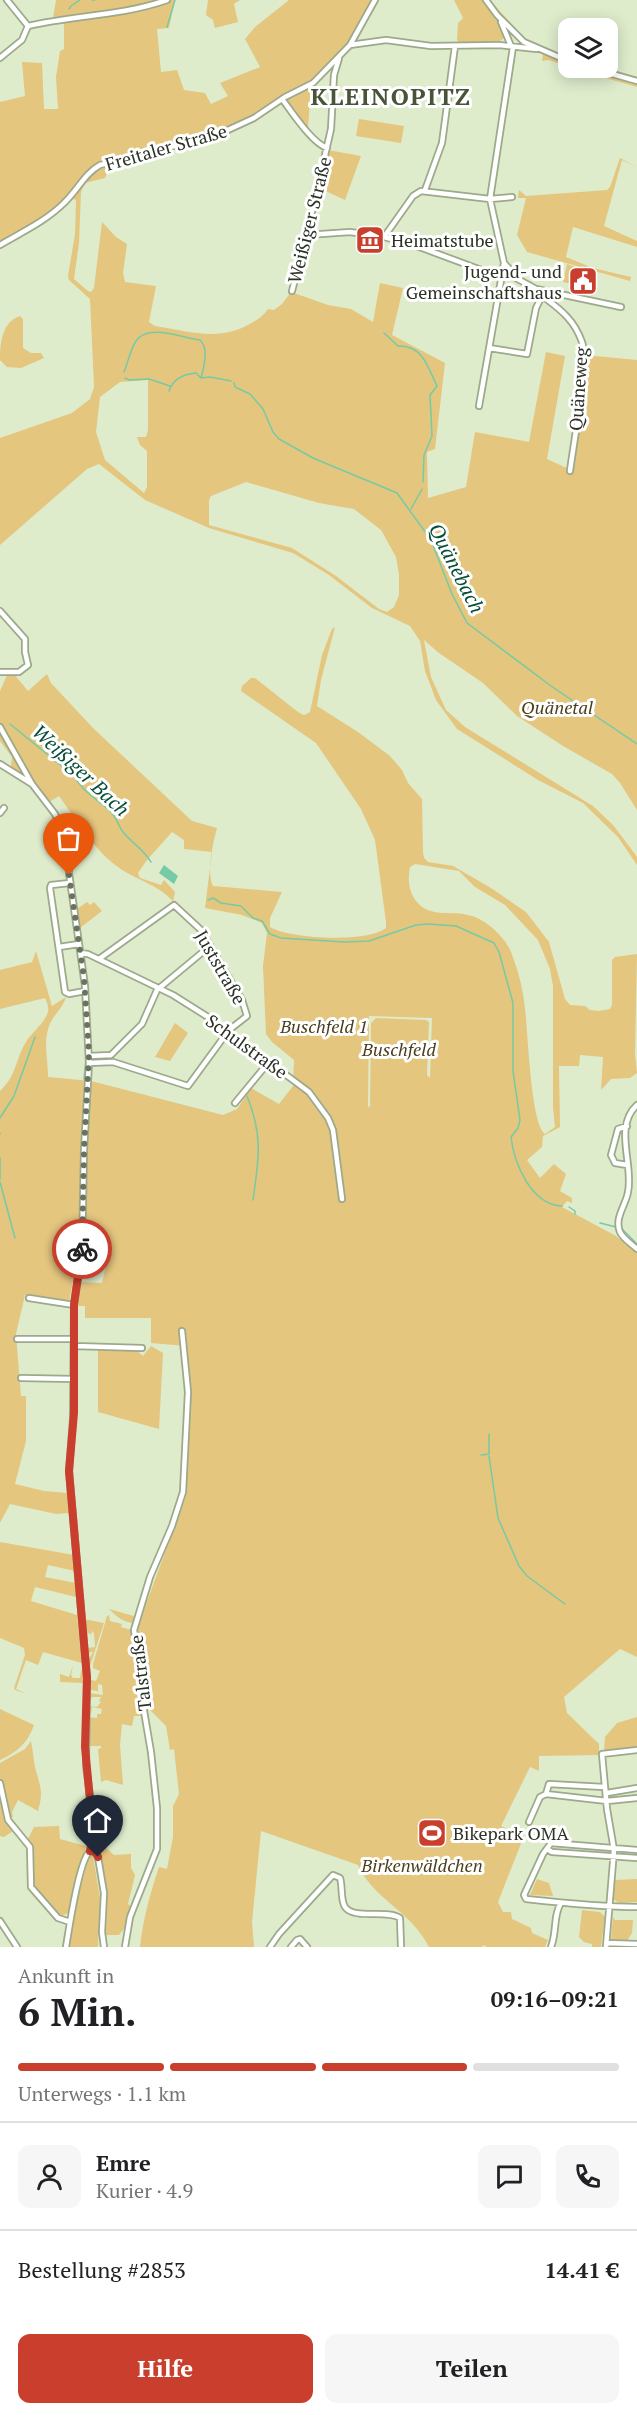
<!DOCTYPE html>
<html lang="de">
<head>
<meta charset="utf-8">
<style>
  :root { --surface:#fff; --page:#f6f6f6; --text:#202124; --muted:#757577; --line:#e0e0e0; --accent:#ca3e2e }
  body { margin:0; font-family:"PT Serif",serif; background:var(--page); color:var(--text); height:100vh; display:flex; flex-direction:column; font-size:22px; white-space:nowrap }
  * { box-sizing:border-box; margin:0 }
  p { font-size:20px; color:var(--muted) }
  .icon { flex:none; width:33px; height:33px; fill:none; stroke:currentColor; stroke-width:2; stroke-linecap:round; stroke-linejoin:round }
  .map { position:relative; height:1947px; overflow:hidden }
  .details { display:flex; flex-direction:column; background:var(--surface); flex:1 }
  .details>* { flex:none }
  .tools { position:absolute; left:558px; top:18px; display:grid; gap:12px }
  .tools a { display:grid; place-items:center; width:60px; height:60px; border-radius:12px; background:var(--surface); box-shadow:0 3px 15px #0003; font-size:30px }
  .pin { position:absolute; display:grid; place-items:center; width:51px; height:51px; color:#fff; margin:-62px -26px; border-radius:50% 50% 50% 0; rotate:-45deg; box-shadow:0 0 6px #0007 }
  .pin .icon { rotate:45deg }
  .courier { position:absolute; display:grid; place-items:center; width:60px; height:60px; margin:-30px; border:4px solid #ca3e2e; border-radius:50%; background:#fff; color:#222; box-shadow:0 2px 8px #0007 }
  .summary em { font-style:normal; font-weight:600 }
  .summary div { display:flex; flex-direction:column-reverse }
  .summary { display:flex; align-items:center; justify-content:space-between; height:102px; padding:0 18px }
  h1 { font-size:39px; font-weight:600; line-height:45px }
  .bar { display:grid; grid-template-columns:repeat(4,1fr); gap:9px 6px; align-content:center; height:72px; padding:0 18px }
  .bar i { height:8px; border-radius:4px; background:var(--line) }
  .bar .active { background:var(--accent) }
  .bar p { grid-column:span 4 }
  .line { display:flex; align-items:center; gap:15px; padding:0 18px; border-top:2px solid var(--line) }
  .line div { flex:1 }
  .round { display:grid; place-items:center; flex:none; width:63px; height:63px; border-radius:12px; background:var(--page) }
  .action { display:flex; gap:12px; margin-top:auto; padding:12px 18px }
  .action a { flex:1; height:69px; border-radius:12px; background:var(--accent); color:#fff; font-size:24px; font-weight:600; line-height:69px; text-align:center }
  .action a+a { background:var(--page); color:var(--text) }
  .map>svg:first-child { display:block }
</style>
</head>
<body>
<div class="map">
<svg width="637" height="1947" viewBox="0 0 637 1947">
  <rect width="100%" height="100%" fill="#deeccc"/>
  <path fill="#e4c67f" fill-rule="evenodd" d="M56,0H175L169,28L157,29L161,72L177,70L184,90L205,93L211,104L228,96L220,83L260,67L245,39L255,27L289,0H377L351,48L311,88L307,141V133L283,105L278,104C227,140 171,150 111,164L105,178L85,183L81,192L79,243L74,279L88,291L91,292L94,288L102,222L116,237L127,244L123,273L125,282L156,286L149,322L155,326C187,331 216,341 246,326C255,321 263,317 268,309L274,310L282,304L291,292L328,305L351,309L373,322L380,283L403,288L392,335L445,363L435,449L427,452L428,498L466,487L475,432L529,442L546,352L565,356L547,459L571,470L585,355L637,360V810L620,783L612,774L563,746L517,716L483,683L439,653L424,640L431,677L446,710L465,727L593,806L613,825L629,846L637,857V865L618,837L583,803L538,780L457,729L436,700L425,671L420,641L410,626L372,608L329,575L293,553L209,528L145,500L99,464L87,469L0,545V438L72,413L90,399L94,387L90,299L69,280L68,276L75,234L76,200L73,199L52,217L0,247V102L25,96L22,62L42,63L44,109H58L56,77L60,51L64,49V18H53ZM148,380V430L146,437H137L140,445L147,451V487L144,493L105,460L96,432L100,397L120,382ZM246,482L319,503L354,509L381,530L396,557L399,574V595L394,607L387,612L379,609L336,576L292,548L209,525V500L211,496Z
    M208,0H240L234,4L238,22L215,28L213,20L206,15Z
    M454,0H490L515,28L499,42L459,43L457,40L458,23L463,18Z
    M544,48L568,57V67L549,60L542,61Z
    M571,68H607L637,77V87Z
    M359,119L404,126L401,143L356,136Z
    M328,150L361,156L345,200L319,188Z
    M620,158L637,167L622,160L604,226L637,241V247L573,227L566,257L593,268L631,277L630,281L527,252L517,235L526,198H518L519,190L526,196L607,190L610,187Z
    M567,264L582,270L580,273H574L572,284L563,282Z
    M20,316L23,319V348L31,353H41L44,358L21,368L7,367L0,360C0,343 2,322 20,316Z
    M335,627L321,680L317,706L358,732L390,756L402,770L408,783L422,799L423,852L424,858L428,862L453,866L491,888L526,912L549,942L565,999L570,1005L585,1006L590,1010L599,1011L610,1009L612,1005V960L615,957L637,954L635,1054L637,1073L630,1078L611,1079L601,1090L603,1057L580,1055L579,1066H559L560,1127L543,1136L542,1147L527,1160L540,1178L554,1164L566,1174L560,1191L572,1198V1203L567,1201L562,1207L616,1236L637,1252V1657L620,1649L564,1697L567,1713L599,1744V1755L539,1756V1771L530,1767L501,1826L524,1836L498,1902L503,1912H511L512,1919L531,1928L532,1933L548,1940L545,1947H487L483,1945L482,1947H429C410,1910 373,1899 358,1865L261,1831L252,1922L254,1947H140C143,1919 150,1894 159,1867L167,1869L173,1837V1806L179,1794L174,1749L170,1750L166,1726L145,1705L136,1631L186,1496L190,1392L186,1346L151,1343V1318H85V1306H77L81,1282L102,1283L108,1256L79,1250L69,1302L25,1295L16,1334L21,1396H26V1441L15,1484L44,1491L67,1493L69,1513L56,1514L10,1504L0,1523V1091C17,1075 15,1060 26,1042C31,1033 44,1024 48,1012C49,1007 47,1002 45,998L0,1009V970L32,962L36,951L52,1006L66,997C63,1008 53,1015 49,1026C43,1043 48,1059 48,1077L91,1081L223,1115L237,1109L251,1088L279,1104L293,1086L294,1060L272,1042L266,1034L263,966L267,933L262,923L242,915L205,908L212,852L184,849V840L172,832L147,860L138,873L140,878L161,885L164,880L175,892L173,901C154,882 139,882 118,867C93,849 77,821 59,796L49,802L35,784L0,725V691L7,675L14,674L28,691L47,674L51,683L93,728L192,821L217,828C213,843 206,872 213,886L282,892L270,918V927C290,939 367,943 386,928V922L375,840L361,809L316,743L241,691L242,686L251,678H255L298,712L304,715L310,712L322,655L332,629ZM415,864L459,871L475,887L505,905L538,940L550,969L553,986V1107L555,1127L545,1134C530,1123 528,1024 524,1001C522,984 517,968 511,952C506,938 486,920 472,916C451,909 427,920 414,898C408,888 408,878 410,867ZM369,1016L432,1018L430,1078L427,1075L429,1022L426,1020L376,1018L371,1023L370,1106L368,1107Z
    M0,734L28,780L11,767L12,757L0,741Z
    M58,814L84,839L70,844Z
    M87,902L90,905L94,902L102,911L80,928L77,909Z
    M175,1023L188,1033L170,1061L155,1057Z
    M151,1346L163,1353L159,1429L98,1412V1349L134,1348L143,1356Z
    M0,1542L74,1555L75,1571L48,1565L45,1577L76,1583V1597L35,1587L31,1601L77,1615L82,1663L43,1652L38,1665L26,1660L16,1689L27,1694L15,1690L14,1688L25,1655L24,1648L0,1638Z
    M109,1609L137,1617L134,1623C123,1623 114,1614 109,1609Z
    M109,1615L110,1621L122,1624L121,1627L132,1630L142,1687L137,1688L139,1709L143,1716H134L132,1726L122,1724L120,1745L123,1785L106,1780L101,1782L98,1749L101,1748V1746H87L88,1717L97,1718V1714H101L102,1709L92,1707L91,1714H89V1706L97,1707L101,1702L99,1701L101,1697H92L89,1703V1693L103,1695L102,1685L98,1684V1691L90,1690V1672L91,1680L96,1681L100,1671L93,1668V1664L107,1616Z
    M84,1619L104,1623L90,1666L89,1659L93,1652H90L88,1658L86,1642L88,1648L95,1647L94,1633L92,1631L91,1635L89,1633L85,1634Z
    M73,1665L71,1675L73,1678H80L82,1667L79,1666L83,1667V1683L60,1682V1674L69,1677Z
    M0,1709L34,1725C28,1743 17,1752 0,1760Z
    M637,1717V1747L604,1751L605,1737L617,1723Z
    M31,1741C33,1750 34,1766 37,1774C41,1789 43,1793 38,1811L18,1800L12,1812L13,1817L10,1818L0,1778V1763L25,1749Z
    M0,1788L8,1824L13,1831L4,1837L0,1836Z
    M59,1826L60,1839L86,1846L70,1912L62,1916L58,1915L32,1885L34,1853L28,1839L34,1827Z
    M104,1846L114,1855L131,1854V1868L135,1875L128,1904L132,1907L127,1925L119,1935H106L107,1892L100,1848Z
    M89,1856H93L100,1898L98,1947H68L76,1902Z
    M537,1879L549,1883L553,1896L530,1895Z
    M637,1879V1902L619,1903L613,1899L615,1880Z
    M582,1910L600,1912L605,1917L601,1947H592V1944L584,1942L579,1937Z
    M613,1917L615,1920H633L632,1933L627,1941H611Z"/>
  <path fill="#76caa5" d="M164,865L178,876L174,884L159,873Z"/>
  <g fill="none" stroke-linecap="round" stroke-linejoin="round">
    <path stroke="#76caa5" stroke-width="1.5" d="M92,0H95
      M69,9L71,6L80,0
      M167,27L175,0
      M384,333L398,346C423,345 428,368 437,386L430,395L432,436L424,455L423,482
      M124,372C128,363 130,350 136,341C148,323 183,338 200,340C209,348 204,367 201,378
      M125,378L129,380L149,379L170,386
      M234,383L235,387L250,394L263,409L273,432L279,439L313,458L397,493L431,540L452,594L467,623L551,686L637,744
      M169,391C173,379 184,374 196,373L201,378L210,377L231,381
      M411,509L422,489
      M10,724L74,776C82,792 99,800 111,812C116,817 118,825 123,832C132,843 143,849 151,862
      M208,900L213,898L221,903L241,906L253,918L262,921L270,934L281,938L344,942L369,941L416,925L428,924L456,926L494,943L499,952L513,1003V1071L520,1120L518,1128L511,1137C514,1163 531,1205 562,1206
      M84,1079L86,1059
      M247,1096C263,1135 259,1159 253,1200
      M0,1118L14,1096L35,1037
      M0,1133V1134
      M0,1158V1179
      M0,1182L15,1238
      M569,1207L575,1211V1214
      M600,1223L616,1227
      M621,1228L637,1244
      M481,1455L489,1454V1434
      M489,1456L498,1518L519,1566L527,1576L565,1604
      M144,1606L146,1600"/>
    <g stroke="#9ca98b" stroke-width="8">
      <path id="minor" d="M7,0L28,26
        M486,0L497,15
        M497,15L524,42L568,61
        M501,22L511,46
        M28,26C75,15 121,16 167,0
        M350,45L386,40L431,46L499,45L537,49
        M0,58L22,40L28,26
        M591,68L637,81
        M282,99C292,112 312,143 327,148
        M425,190L442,143L455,46
        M307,235L350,232L384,237L414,245L492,274L514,277
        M384,237L413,196L421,191L490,199L512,197
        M0,245C22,232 46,221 64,203C77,191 85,173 100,165L217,135L254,118L285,97L313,83L350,45L375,0
        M504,263L513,273L514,277
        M514,277L536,289L621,307
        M536,289V291C556,307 573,316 582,342C589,360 573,447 570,471
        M292,291L305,242L331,129L334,75L339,58
        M489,348L527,354L536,308L542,296
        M479,406L504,263L490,199L513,47
        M0,611L25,639V652L28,665L19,672H0
        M0,727L32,784
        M0,764L32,784L55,814L68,845L69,873L85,986L89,1063L84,1150L82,1253L74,1305L73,1419L69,1471L87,1678L86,1765L95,1836L94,1851L98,1857L104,1893L102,1932L104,1947
        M0,813L4,808
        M70,883L51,885L50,888L65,992L69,994L85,991
        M59,947L79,944
        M81,953L88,954L173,995L211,1019L309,1092L328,1118L333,1130L342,1199
        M111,1055L142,1024L157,990L210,946
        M89,1056L111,1055
        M89,1063L113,1062L188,1086L229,1030L247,1016L242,1000L201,930L174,905L99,959
        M235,1103L268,1063
        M637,1105C613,1127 634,1165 628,1192C626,1205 614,1218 620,1232C623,1239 632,1244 637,1249
        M627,1126L618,1129L611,1155L615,1163L627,1165
        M29,1298L74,1305
        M17,1339H74
        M74,1346L142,1348
        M21,1378L74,1379
        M0,1783L8,1820L30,1847L31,1887L58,1918L70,1922
        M607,1793L637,1788
        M546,1794L549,1784L604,1787
        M529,1822L540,1797L546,1794L607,1801L637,1798
        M547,1849L552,1852L637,1858
        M637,1850L551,1843L543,1854L524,1895L526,1899C563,1903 600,1907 637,1907
        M0,1921L17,1947
        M607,1943L637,1944
        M66,1947C69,1929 79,1860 90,1851
        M125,1947L130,1917L157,1849V1808L151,1752L144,1711L142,1679L134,1630L150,1577L172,1526L183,1492L188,1392L182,1331
        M270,1947L279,1934L333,1875L340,1878C343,1887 340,1899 345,1907C354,1920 387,1909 400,1918L401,1947
        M291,1947L297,1940L300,1939L307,1947
        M551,1947C557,1933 553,1915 561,1903
        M606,1947L614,1850L607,1809L602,1754L637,1750"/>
    </g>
    <use href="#minor" stroke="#fff" stroke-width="4.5"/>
  </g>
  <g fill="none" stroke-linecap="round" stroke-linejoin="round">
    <path stroke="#6b7360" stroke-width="6" stroke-dasharray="0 10.8" d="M69,875L84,978L89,1054L84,1150L82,1249"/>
    <path stroke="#ca3e2e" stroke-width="8" d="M82,1249L74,1304V1413L69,1471L87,1678L85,1747L93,1832L90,1851L96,1852L98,1857"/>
  </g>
  <defs>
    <g id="museum-square" transform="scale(1.5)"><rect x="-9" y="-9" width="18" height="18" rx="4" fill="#ca3e2e" stroke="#fff"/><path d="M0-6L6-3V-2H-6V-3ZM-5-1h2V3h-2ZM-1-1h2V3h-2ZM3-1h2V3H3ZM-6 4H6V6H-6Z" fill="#fff"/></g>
    <g id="civic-square" transform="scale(1.5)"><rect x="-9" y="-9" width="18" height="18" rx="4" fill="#ca3e2e" stroke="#fff"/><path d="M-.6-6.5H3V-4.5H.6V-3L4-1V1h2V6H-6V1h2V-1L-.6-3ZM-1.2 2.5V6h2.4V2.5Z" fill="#fff"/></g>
    <g id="stadium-square" transform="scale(1.5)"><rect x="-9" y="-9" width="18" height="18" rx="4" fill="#ca3e2e" stroke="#fff"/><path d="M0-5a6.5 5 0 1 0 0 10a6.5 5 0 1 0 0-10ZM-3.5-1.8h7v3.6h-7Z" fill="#fff"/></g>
  </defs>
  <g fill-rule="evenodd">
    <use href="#museum-square" x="370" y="240"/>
    <use href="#civic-square" x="583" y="281"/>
    <use href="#stadium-square" x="432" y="1833"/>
  </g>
  <g text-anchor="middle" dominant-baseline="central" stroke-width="6" stroke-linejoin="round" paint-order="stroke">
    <g font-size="18" fill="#2d3226" stroke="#fff">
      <text transform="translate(166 147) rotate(-16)">Freitaler Straße</text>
      <text transform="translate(309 220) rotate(-76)">Weißiger Straße</text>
      <text transform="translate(578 389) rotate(-86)">Quäneweg</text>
      <text transform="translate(221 967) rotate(60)">Juststraße</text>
      <text transform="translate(247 1046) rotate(36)">Schulstraße</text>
      <text transform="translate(140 1673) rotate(-97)">Talstraße</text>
    </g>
    <g font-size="18" fill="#2d3226" stroke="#fff" text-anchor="start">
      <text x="391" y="240">Heimatstube</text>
      <text x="562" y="271" text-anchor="end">Jugend- und<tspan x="562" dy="21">Gemeinschaftshaus</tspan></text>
      <text x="453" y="1833">Bikepark OMA</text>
    </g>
    <g font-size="18" font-style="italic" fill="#4a3d1c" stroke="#fff">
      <text x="557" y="707">Quänetal</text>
      <text x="324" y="1026">Buschfeld 1</text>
      <text x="399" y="1049">Buschfeld</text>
      <text x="422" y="1865">Birkenwäldchen</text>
    </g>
    <g font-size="20" font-style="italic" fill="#064e36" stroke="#fff">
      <text transform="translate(457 568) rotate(63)">Quänebach</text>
      <text transform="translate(81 770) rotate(43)">Weißiger Bach</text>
    </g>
    <g font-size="24" font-weight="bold" letter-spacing="1.5" fill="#485338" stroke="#fff">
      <text x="391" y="96">KLEINOPITZ</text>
    </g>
  </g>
</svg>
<div class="tools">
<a><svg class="icon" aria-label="layers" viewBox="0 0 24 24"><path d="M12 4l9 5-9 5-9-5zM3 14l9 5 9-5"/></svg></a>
</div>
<div class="pin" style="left:69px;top:875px;background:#ea580c"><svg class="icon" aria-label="bag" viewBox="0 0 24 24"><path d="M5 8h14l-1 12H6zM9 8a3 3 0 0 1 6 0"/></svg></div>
<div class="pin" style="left:98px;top:1857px;background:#1f2937"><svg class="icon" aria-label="home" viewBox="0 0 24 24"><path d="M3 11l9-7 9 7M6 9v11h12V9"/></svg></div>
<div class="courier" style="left:82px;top:1249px"><svg class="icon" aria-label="bike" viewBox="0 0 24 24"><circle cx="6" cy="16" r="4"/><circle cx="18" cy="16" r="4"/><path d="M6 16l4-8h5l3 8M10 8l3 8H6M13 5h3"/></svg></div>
</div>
<section class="details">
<div class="summary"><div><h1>6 Min.</h1><p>Ankunft in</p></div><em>09:16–09:21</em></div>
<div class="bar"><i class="active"></i><i class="active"></i><i class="active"></i><i></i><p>Unterwegs · 1.1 km</p></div>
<div class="line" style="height:108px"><a class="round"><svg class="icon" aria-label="person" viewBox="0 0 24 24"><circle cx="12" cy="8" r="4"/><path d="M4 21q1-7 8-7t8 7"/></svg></a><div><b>Emre</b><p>Kurier · 4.9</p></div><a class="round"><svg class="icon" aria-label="chat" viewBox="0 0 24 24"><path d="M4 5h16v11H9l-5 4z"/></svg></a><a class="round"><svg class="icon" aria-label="phone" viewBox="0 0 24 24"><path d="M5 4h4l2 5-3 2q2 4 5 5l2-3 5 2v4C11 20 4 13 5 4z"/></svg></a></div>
<div class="line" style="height:78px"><div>Bestellung #2853</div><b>14.41 €</b></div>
<div class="action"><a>Hilfe</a><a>Teilen</a></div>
</section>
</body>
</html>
